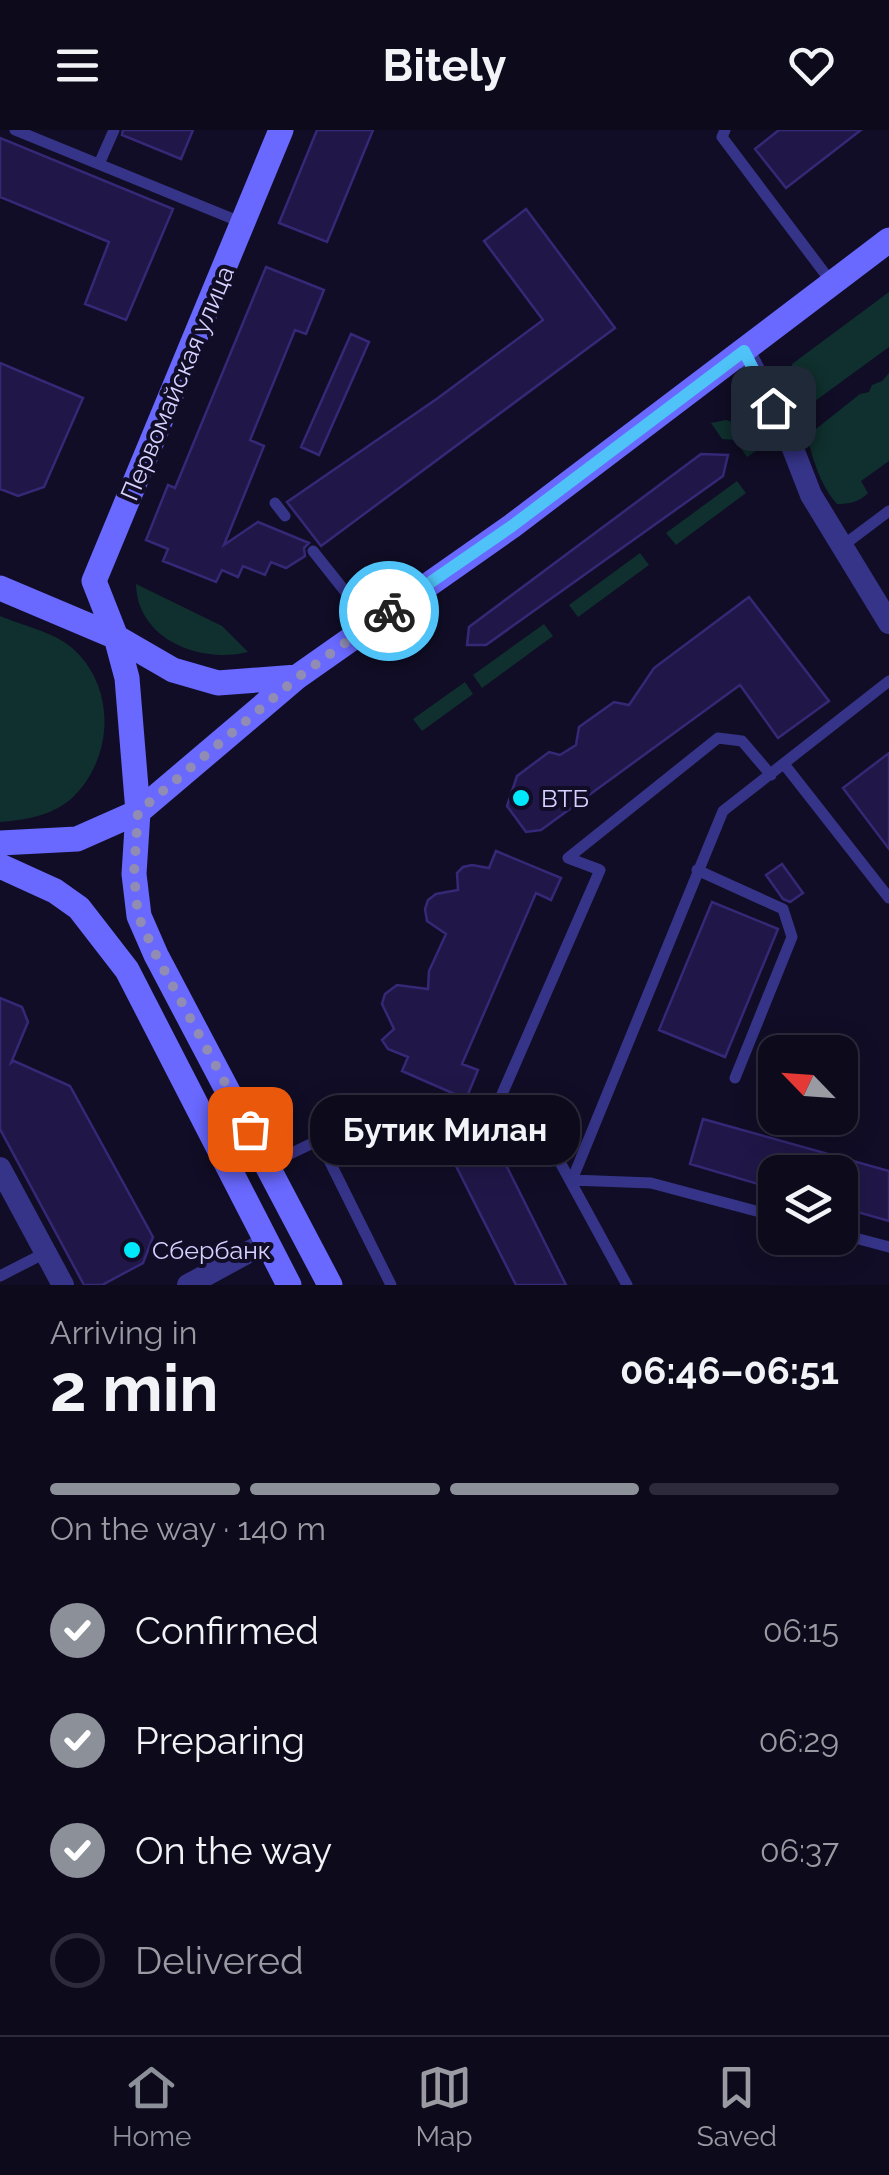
<!DOCTYPE html>
<html lang="en">
<head>
<meta charset="utf-8">
<style>
  :root { --surface:#0d0a1c; --page:#1b1829; --text:#f1f3f6; --muted:#9a9aa3; --line:#2d2b3b; --accent:#8c9099 }
  body { margin:0; font-family:Raleway,sans-serif; background:var(--page); color:var(--text); height:100vh; display:flex; flex-direction:column; font-size:38px; white-space:nowrap }
  * { box-sizing:border-box; margin:0 }
  p { font-size:32px; color:var(--muted) }
  .icon { flex:none; width:55px; height:55px; fill:none; stroke:currentColor; stroke-width:2; stroke-linecap:round; stroke-linejoin:round }
  .map { position:relative; height:1155px; overflow:hidden }
  .details { display:flex; flex-direction:column; background:var(--surface); flex:1 }
  .details>* { flex:none }
  .needle { width:65px; rotate:295deg }
  .buttons { position:absolute; left:758px; top:905px; display:grid; gap:20px }
  .buttons a { display:grid; place-items:center; width:100px; height:100px; border-radius:20px; background:var(--surface); box-shadow:0 5px 25px #0003,0 0 0 2px var(--line); font-size:50px }
  .pin { position:absolute; display:grid; place-items:center; width:85px; height:85px; color:#fff; margin:-42px; border-radius:20px; box-shadow:0 5px 15px #0006 }
  .courier { position:absolute; display:grid; place-items:center; width:100px; height:100px; margin:-50px; border:8px solid #4fc3f7; border-radius:50%; background:#fff; color:#222; box-shadow:0 2px 12px #0007 }
  .bubble { position:absolute; height:70px; border-radius:30px; background:var(--surface); box-shadow:0 5px 25px #0003,0 0 0 2px var(--line); font-size:32px; font-weight:700; line-height:70px; text-align:center }
  .headline em { font-style:normal; font-weight:700 }
  .headline div { display:flex; flex-direction:column-reverse }
  .headline { display:flex; align-items:center; justify-content:space-between; height:170px; padding:0 50px }
  h1 { font-size:65px; font-weight:700; line-height:75px }
  .bar { display:grid; grid-template-columns:repeat(4,1fr); gap:15px 10px; align-content:center; height:120px; padding:0 50px }
  .bar i { height:12px; border-radius:8px; background:var(--line) }
  .bar .selected { background:var(--accent) }
  .bar p { grid-column:span 4 }
  ol { padding:0 50px; list-style:none }
  li { display:flex; align-items:center; gap:30px; height:110px }
  li p { margin-inline-start:auto }
  li .icon { padding:10px; border-radius:50%; background:var(--accent); color:#fff; stroke-width:4 }
  li:last-child { color:var(--muted) }
  li i { width:55px; height:55px; border:5px solid var(--line); border-radius:50% }
  header { display:flex; justify-content:space-between; align-items:center; height:130px; padding:0 50px; background:var(--surface); font-size:45px; font-weight:700 }
  .dock { display:flex; justify-content:space-around; align-items:center; height:140px; border-top:2px solid var(--line); background:var(--surface); font-size:28px; color:var(--muted) }
  .dock a { display:grid; justify-items:center; gap:5px }
  .dock .selected { color:var(--accent) }
  .map>svg:first-child { display:block }
</style>
</head>
<body>
<header><svg class="icon" aria-label="menu" viewBox="0 0 24 24"><path d="M4 6h16M4 12h16M4 18h16"/></svg>Bitely<svg class="icon" aria-label="heart" viewBox="0 0 24 24"><path d="M12 20l-8-8c-3-5 5-10 8-4 3-6 11-1 8 4z"/></svg></header>
<div class="map">
<svg width="889" height="1155" viewBox="0 0 889 1155">
  <rect width="100%" height="100%" fill="#110d26"/>
  <path fill="#0f302e" d="M889,162V217L800,282L793,256L792,234Z
    M889,243V331L861,351L868,363C860,372 848,374 837,374C820,355 813,329 807,306L860,264L869,262L872,255L882,251Z
    M726,290L749,297L763,316L747,327L735,310L722,309L711,293Z
    M737,351L746,363L676,415L666,403Z
    M640,423L649,435L578,487L569,475Z
    M136,454L222,496L248,522C202,534 137,510 136,454Z
    M0,486C21,495 53,502 71,517C117,556 114,628 72,668C52,686 25,690 0,692Z
    M544,494L553,506L482,558L473,545Z
    M465,552L473,564L422,601L413,589Z"/>
  <path fill="#201748" stroke="#352876" stroke-width="2.5" d="M123,0H193L181,29L122,5Z
    M317,0H373L327,112L279,93Z
    M779,0H861L786,58L755,19Z
    M0,8L173,79L126,190L85,174L109,112L0,67Z
    M526,79L615,198L321,416L287,372L438,268L543,190L484,111Z
    M266,137L324,160L306,204L295,200L250,310L264,316L224,415L258,392L309,413L304,418L305,426L286,438L271,432L265,445L243,436L238,447L222,440L216,452L163,431L168,419L146,410L168,355L175,358Z
    M351,204L369,212L319,325L301,317Z
    M0,233L83,268L44,357L18,366L0,359Z
    M701,324L728,325L723,346L486,515H467L469,497Z
    M749,467L829,571L778,608L740,555L541,700L526,702L507,676L517,646L549,622L560,625L576,615L579,597L614,572L629,575L654,538Z
    M889,623V719L843,658Z
    M496,721L561,748L551,770L536,763L462,934L478,940L466,969L402,941L408,927L388,919L382,910L394,899L382,874L385,864L397,855L428,859L429,841L446,804L427,791L425,779L428,770L436,764L458,760L457,743L463,737L472,735L489,738Z
    M782,734L803,763L790,772L783,769L766,745Z
    M712,772L778,799L725,927L659,900Z
    M0,868L22,877L28,892L11,933L14,931L70,956L153,1107L143,1133L102,1155H84L0,999Z
    M703,989L889,1041V1091L840,1077V1042H775V1059L690,1034Z
    M496,1015L566,1155H516L456,1036Z"/>
  <g fill="none" stroke-linecap="round" stroke-linejoin="round">
    <path stroke="#363488" stroke-width="11" d="M15,0L243,93
      M725,0L722,7L832,153
      M99,34L114,0
      M275,373L285,386
      M841,417L889,381
      M313,421L371,494
      M784,634L889,768
      M697,740L783,779L792,807L735,948
      M492,987L600,740L568,728L718,608L742,611L771,645
      M543,1001L627,1155
      M319,1010L378,983
      M269,1034L319,1010L391,1155
      M775,1086L651,1053L572,1050L723,681L889,551
      M840,1104L889,1117
      M0,1146L45,1123"/>
    <path stroke="#363488" stroke-width="22" d="M744,221L788,306L811,365L889,493
      M0,1038L63,1155
      M188,1155L267,1112"/>
    <path stroke="#6968ff" stroke-width="25" d="M281,0L94,451L116,507L127,548L138,682L134,744L139,786L156,825L330,1155
      M0,458L116,507L173,540L218,553L297,547
      M0,713L77,709L138,682L297,547L512,396L889,110
      M0,736L55,761L79,778L127,840L289,1155"/>
  </g>
  <g fill="none" stroke-linecap="round" stroke-linejoin="round">
    <path stroke="#918cb3" stroke-width="10" stroke-dasharray="0 18" d="M250,999L156,825L138,786L134,744L138,682L297,548L389,481"/>
    <path stroke="#4fc3f7" stroke-width="12" d="M389,481L512,396L744,221L773,278"/>
  </g>
  <g fill="#00e9fc" stroke="#110d26" stroke-width="4">
    <circle cx="521" cy="668" r="10"/>
    <circle cx="132" cy="1120" r="10"/>
  </g>
  <g text-anchor="middle" dominant-baseline="central" stroke-width="8" stroke-linejoin="round" paint-order="stroke">
    <g font-size="25" fill="#d6d1ff" stroke="#110d26">
      <text transform="translate(177 253) rotate(-67)">Первомайская улица</text>
    </g>
    <g font-size="25" fill="#d6d1ff" stroke="#110d26" text-anchor="start">
      <text x="541" y="668">ВТБ</text>
      <text x="152" y="1120">Сбербанк</text>
    </g>
  </g>
</svg>
<div class="buttons">
<a><svg class="needle" viewBox="-14 -14 28 28"><path d="M0-13l5 13h-10z" fill="#e53935"/><path d="M0 13l5-13h-10z" fill="#9a9aa3"/></svg></a>
<a><svg class="icon" aria-label="layers" viewBox="0 0 24 24"><path d="M12 4l9 5-9 5-9-5zM3 14l9 5 9-5"/></svg></a>
</div>
<div class="pin" style="left:250px;top:999px;background:#ea580c"><svg class="icon" aria-label="bag" viewBox="0 0 24 24"><path d="M5 8h14l-1 12H6zM9 8a3 3 0 0 1 6 0"/></svg></div>
<div class="pin" style="left:773px;top:278px;background:#1f2937"><svg class="icon" aria-label="home" viewBox="0 0 24 24"><path d="M3 11l9-7 9 7M6 9v11h12V9"/></svg></div>
<div class="courier" style="left:389px;top:481px"><svg class="icon" aria-label="bike" viewBox="0 0 24 24"><circle cx="6" cy="16" r="4"/><circle cx="18" cy="16" r="4"/><path d="M6 16l4-8h5l3 8M10 8l3 8H6M13 5h3"/></svg></div>
<div class="bubble" style="left:310px;top:965px;width:270px">Бутик Милан</div>
</div>
<section class="details">
<div class="headline"><div><h1>2 min</h1><p>Arriving in</p></div><em>06:46–06:51</em></div>
<div class="bar"><i class="selected"></i><i class="selected"></i><i class="selected"></i><i></i><p>On the way · 140 m</p></div>
<ol>
<li><svg class="icon" aria-label="check" viewBox="0 0 24 24"><path d="M5 12l5 5 9-10"/></svg>Confirmed<p>06:15</p></li>
<li><svg class="icon" aria-label="check" viewBox="0 0 24 24"><path d="M5 12l5 5 9-10"/></svg>Preparing<p>06:29</p></li>
<li><svg class="icon" aria-label="check" viewBox="0 0 24 24"><path d="M5 12l5 5 9-10"/></svg>On the way<p>06:37</p></li>
<li><i></i>Delivered</li>
</ol>
</section>
<nav class="dock">
<a class="selected"><svg class="icon" aria-label="home" viewBox="0 0 24 24"><path d="M3 11l9-7 9 7M6 9v11h12V9"/></svg>Home</a>
<a><svg class="icon" aria-label="map" viewBox="0 0 24 24"><path d="M3 6l6-2 6 2 6-2v14l-6 2-6-2-6 2zM9 4v14M15 6v14"/></svg>Map</a>
<a><svg class="icon" aria-label="saved" viewBox="0 0 24 24"><path d="M7 4h10v16l-5-4-5 4z"/></svg>Saved</a>
</nav>
</body>
</html>
